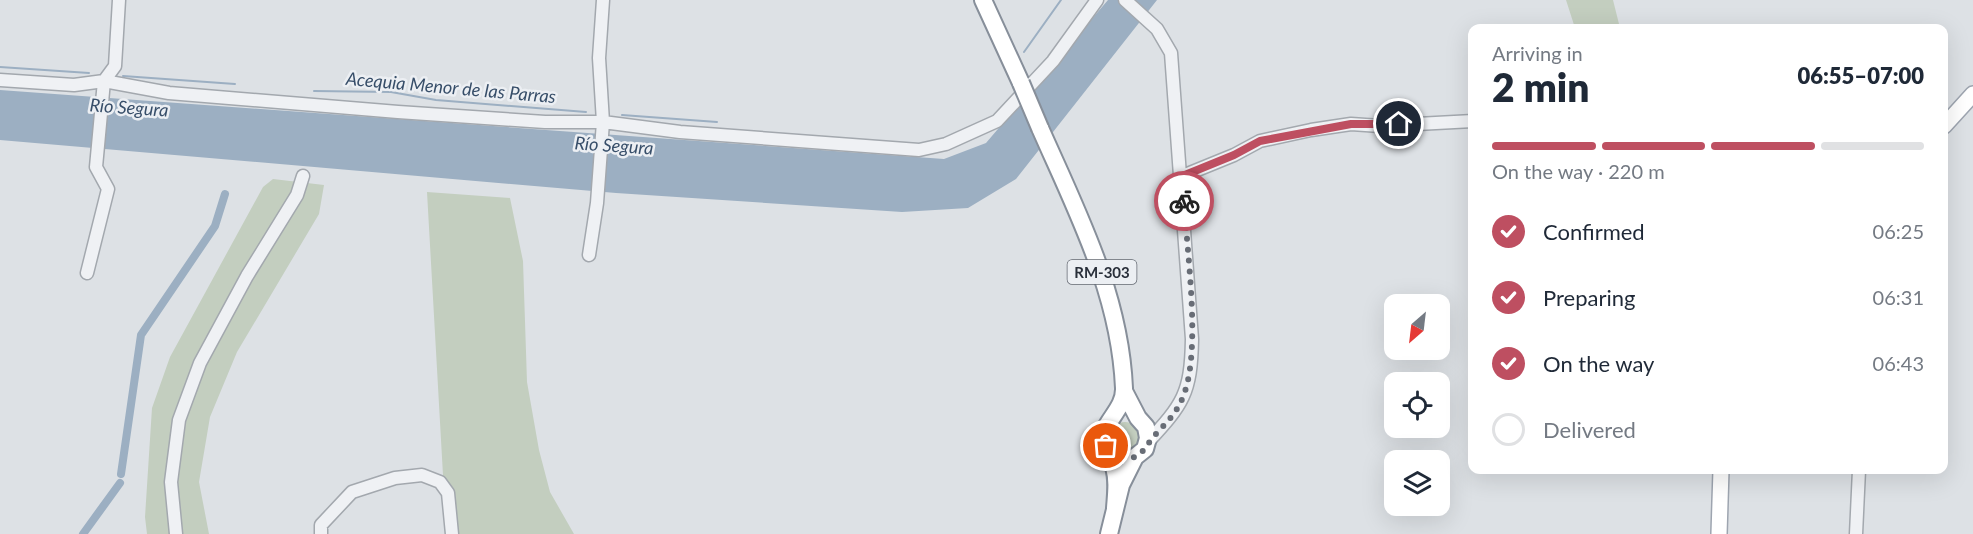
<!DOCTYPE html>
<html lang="en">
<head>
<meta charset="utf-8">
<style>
  :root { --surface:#fff; --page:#f2f2f3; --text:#1f2937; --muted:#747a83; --line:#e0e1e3; --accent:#be4f61 }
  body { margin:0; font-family:Lato,sans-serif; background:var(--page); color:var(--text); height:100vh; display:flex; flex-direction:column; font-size:22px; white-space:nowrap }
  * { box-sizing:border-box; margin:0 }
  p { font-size:20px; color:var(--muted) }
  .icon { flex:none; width:33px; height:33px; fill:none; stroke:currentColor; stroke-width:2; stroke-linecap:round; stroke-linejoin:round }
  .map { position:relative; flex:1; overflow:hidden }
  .sheet { position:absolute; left:1468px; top:24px; width:480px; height:450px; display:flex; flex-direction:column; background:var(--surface); border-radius:12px; box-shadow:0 6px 24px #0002 }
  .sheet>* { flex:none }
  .needle { width:39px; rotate:208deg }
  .buttons { position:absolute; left:1384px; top:294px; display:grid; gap:12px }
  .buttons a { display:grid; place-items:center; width:66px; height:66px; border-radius:12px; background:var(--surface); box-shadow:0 6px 24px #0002; font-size:30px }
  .pin { position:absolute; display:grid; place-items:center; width:51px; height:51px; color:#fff; margin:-26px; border:3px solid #fff; border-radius:50%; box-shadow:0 2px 6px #0007 }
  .courier { position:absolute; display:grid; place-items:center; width:60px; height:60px; margin:-30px; border:4px solid #be4f61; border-radius:50%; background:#fff; color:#222; box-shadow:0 2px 8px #0007 }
  .overview em { font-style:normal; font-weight:800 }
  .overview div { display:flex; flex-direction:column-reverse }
  .overview { display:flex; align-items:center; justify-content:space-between; height:102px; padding:0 24px }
  h1 { font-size:39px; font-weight:800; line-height:45px }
  .bar { display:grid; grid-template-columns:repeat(4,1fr); gap:9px 6px; align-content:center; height:72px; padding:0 24px }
  .bar i { height:8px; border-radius:4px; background:var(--line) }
  .bar .selected { background:var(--accent) }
  .bar p { grid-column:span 4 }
  ol { padding:0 24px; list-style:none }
  li { display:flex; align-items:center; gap:18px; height:66px }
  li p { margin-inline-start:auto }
  li .icon { padding:6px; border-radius:50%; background:var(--accent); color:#fff; stroke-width:4 }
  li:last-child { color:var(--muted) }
  li i { width:33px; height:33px; border:3px solid var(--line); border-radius:50% }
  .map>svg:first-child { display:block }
</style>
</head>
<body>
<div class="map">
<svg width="1973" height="534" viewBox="0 0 1973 534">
  <rect width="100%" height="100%" fill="#dde1e5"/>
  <path fill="#c3cebf" d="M1566,0H1613L1620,28H1575Z
    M273,179L324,185L319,214L237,352L210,417L199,482L209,534H147L145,517L152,408L170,357L263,187Z
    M427,192L510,198L523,261L527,382L539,450L550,492L574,534H452L443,475Z
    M1111 436a14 14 0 1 1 28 0a14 14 0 1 1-28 0Z"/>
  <path fill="#9cafc2" d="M1108,0H1157L1016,179L968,208L902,212L616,193L0,140V90L944,159L986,143Z"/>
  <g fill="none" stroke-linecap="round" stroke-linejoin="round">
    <path stroke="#9cafc2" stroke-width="2" d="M1024,52L1061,0
      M0,67L89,73
      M123,76L235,84
      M314,91L391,92L436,100L586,112
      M622,115L717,122"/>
    <path stroke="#9cafc2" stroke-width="8" d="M121,474L141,335L215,226L225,194
      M83,534L120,483"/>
    <g stroke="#a3a8ae" stroke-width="15">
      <path id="minor" d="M1125,0L1157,29L1171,53L1192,339C1191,394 1183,404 1147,443
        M0,80L74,85L104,81L169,93L398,112L545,122H603L680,132L919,150L946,144L997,121L1053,61L1097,0
        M1180,177L1234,155L1260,141L1311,130L1351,124L1380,126L1473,121
        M589,255L597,203L603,122L599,58L603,0
        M87,273L108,189L96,167L104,81L115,66L119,0
        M176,534L171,482L179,420L200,363L247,276L297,195L303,176
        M321,534V525L352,492L395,478L422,475L440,482L448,493L452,534
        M1856,534L1859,470"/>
    </g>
    <g stroke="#9ea5b0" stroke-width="18">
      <path id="major" d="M1944,126L1973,94
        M1719,534L1721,470"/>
    </g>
    <g stroke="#878f9a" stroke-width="20">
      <path id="highway" d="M983,0L1021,83
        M1040,128C1077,212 1120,294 1124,388C1125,409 1103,422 1104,437C1104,447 1112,457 1114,467C1118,481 1116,494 1115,508
        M1109,534L1121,485L1135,457L1145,449L1148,438L1146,427L1138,418L1124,391"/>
    </g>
    <use href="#minor" stroke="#eff1f4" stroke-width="12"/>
    <use href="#major" stroke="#fff" stroke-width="15"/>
    <use href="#highway" stroke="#fff" stroke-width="16"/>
    <g stroke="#878f9a" stroke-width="20" stroke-linecap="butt">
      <path id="highway-bridge" d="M1021,83L1040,128"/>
    </g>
    <use href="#highway-bridge" stroke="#fff" stroke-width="16"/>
  </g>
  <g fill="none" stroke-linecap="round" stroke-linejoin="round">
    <path stroke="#686d76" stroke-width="6" stroke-dasharray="0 10.8" d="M1106,446C1113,456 1124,462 1137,456C1145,451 1149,441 1155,435C1167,422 1178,412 1184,394C1201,349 1187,252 1184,201"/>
    <path stroke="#be4f61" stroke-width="8" d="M1184,201L1180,177L1234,155L1260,141L1351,124H1399"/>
  </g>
  <g text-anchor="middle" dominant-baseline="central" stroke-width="5" stroke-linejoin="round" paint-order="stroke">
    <rect fill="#eceff3" stroke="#646972" stroke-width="1.5" x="1067.5" y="260" width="69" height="24" rx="4.5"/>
    <g font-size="15" font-weight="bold" fill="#292f3a">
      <text x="1102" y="272">RM-303</text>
    </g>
    <g font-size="18" font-style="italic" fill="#374e69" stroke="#eceff3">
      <text transform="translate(451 87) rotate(5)">Acequia Menor de las Parras</text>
      <text transform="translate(129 107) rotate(4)">Río Segura</text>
      <text transform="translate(614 145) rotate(4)">Río Segura</text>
    </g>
  </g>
</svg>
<div class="buttons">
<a><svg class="needle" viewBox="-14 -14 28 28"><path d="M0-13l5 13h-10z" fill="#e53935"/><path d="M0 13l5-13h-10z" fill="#747a83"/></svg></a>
<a><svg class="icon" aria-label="locate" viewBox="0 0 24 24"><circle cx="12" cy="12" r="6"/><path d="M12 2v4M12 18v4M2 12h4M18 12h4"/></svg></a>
<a><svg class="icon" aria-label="layers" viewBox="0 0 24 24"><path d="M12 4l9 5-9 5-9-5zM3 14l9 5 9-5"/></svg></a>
</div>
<div class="pin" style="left:1106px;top:446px;background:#ea580c"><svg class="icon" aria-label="bag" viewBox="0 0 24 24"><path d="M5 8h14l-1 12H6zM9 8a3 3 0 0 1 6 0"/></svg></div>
<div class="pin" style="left:1399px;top:124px;background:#1f2937"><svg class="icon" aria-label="home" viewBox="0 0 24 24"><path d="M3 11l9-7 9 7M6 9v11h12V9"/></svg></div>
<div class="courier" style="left:1184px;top:201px"><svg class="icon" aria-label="bike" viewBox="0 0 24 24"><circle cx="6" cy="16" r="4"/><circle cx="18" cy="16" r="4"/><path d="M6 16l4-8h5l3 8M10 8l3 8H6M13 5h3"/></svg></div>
<section class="sheet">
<div class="overview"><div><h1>2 min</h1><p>Arriving in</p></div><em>06:55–07:00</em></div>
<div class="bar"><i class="selected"></i><i class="selected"></i><i class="selected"></i><i></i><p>On the way · 220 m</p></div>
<ol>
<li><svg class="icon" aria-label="check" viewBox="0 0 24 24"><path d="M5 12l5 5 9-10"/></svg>Confirmed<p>06:25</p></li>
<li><svg class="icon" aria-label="check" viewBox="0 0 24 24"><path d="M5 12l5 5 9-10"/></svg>Preparing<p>06:31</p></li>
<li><svg class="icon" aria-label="check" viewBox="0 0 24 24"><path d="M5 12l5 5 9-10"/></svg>On the way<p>06:43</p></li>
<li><i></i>Delivered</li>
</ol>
</section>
</div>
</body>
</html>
